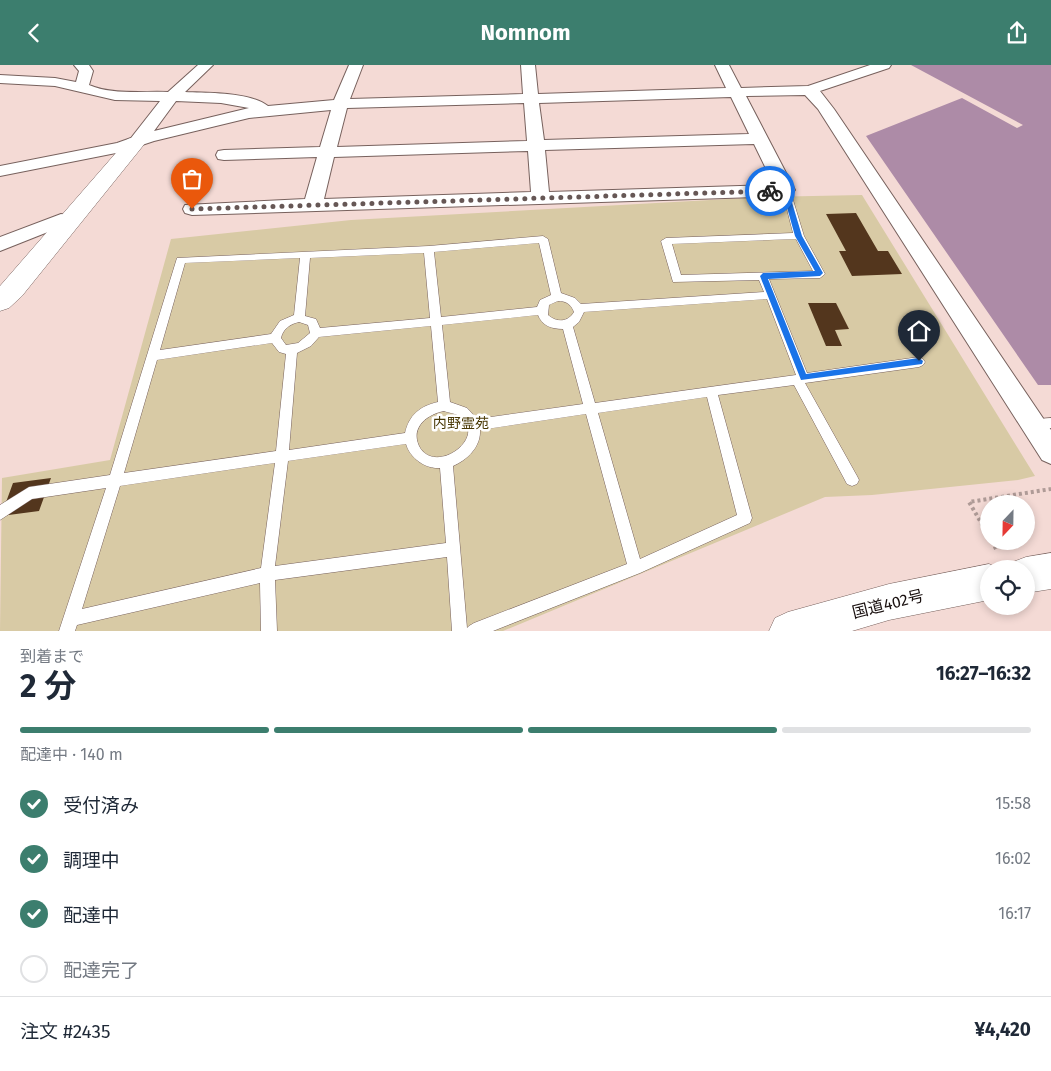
<!DOCTYPE html>
<html lang="ja">
<head>
<meta charset="utf-8">
<style>
  :root { --surface:#fff; --page:#f2f2f3; --text:#1f2937; --muted:#747a83; --line:#e0e1e3; --accent:#3c7e6e }
  body { margin:0; font-family:"Fira Sans","Noto Sans JP",sans-serif; background:var(--page); color:var(--text); height:100vh; display:flex; flex-direction:column; font-size:19px; white-space:nowrap }
  * { box-sizing:border-box; margin:0 }
  p { font-size:16px; color:var(--muted) }
  .icon { flex:none; width:28px; height:28px; fill:none; stroke:currentColor; stroke-width:2; stroke-linecap:round; stroke-linejoin:round }
  .map { position:relative; height:566px; overflow:hidden }
  .side { display:flex; flex-direction:column; background:var(--surface); flex:1 }
  .side>* { flex:none }
  .needle { width:32px; rotate:202deg }
  .tools { position:absolute; left:980px; top:430px; display:grid; gap:10px }
  .tools a { display:grid; place-items:center; width:55px; height:55px; border-radius:50%; background:var(--surface); box-shadow:0 2px 8px #0003; font-size:25px }
  .pin { position:absolute; display:grid; place-items:center; width:42px; height:42px; color:#fff; margin:-51px -21px; border-radius:50% 50% 50% 0; rotate:-45deg; box-shadow:0 0 5px #0007 }
  .pin .icon { rotate:45deg }
  .courier { position:absolute; display:grid; place-items:center; width:50px; height:50px; margin:-25px; border:4px solid #1a73e8; border-radius:50%; background:#fff; color:#222; box-shadow:0 1px 6px #0007 }
  .head em { font-style:normal; font-weight:700 }
  .head div { display:flex; flex-direction:column-reverse }
  .head { display:flex; align-items:center; justify-content:space-between; height:85px; padding:0 20px }
  h1 { font-size:32px; font-weight:700; line-height:38px }
  .bar { display:grid; grid-template-columns:repeat(4,1fr); gap:8px 5px; align-content:center; height:60px; padding:0 20px }
  .bar i { height:6px; border-radius:4px; background:var(--line) }
  .bar .active { background:var(--accent) }
  .bar p { grid-column:span 4 }
  .line { display:flex; align-items:center; gap:12px; padding:0 20px; border-top:1px solid var(--line) }
  .line div { flex:1 }
  ol { padding:0 20px; list-style:none }
  li { display:flex; align-items:center; gap:15px; height:55px }
  li p { margin-inline-start:auto }
  li .icon { padding:5px; border-radius:50%; background:var(--accent); color:#fff; stroke-width:4 }
  li:last-child { color:var(--muted) }
  li i { width:28px; height:28px; border:2px solid var(--line); border-radius:50% }
  header { display:flex; justify-content:space-between; align-items:center; height:65px; padding:0 20px; background:var(--accent); color:#fff; font-size:22px; font-weight:700 }
  .map>svg:first-child { display:block }
</style>
</head>
<body>
<header><svg class="icon" aria-label="back" viewBox="0 0 24 24"><path d="M15 5l-7 7 7 7"/></svg>Nomnom<svg class="icon" aria-label="share" viewBox="0 0 24 24"><path d="M12 15V3M7 8l5-5 5 5M5 13v7h14v-7"/></svg></header>
<div class="map">
<svg width="1051" height="566" viewBox="0 0 1051 566">
  <rect width="100%" height="100%" fill="#f4dad5"/>
  <path fill="#d8caa5" d="M862,130L1035,411L1018,415L872,430L825,432L503,566H0L2,413L110,395L171,174L351,155L764,132Z"/>
  <path fill="#ad8ba7" d="M911,0H1051V320H1038L866,71L962,33L1017,63L1023,60Z"/>
  <path fill="#53361d" d="M856,148L878,186H888L902,209L852,211L839,186H846L826,149Z
    M808,238H836L849,264L835,265L842,281H826Z
    M51,413L39,446L1,451L13,418Z"/>
  <g fill="none" stroke-linecap="round" stroke-linejoin="round">
    <g stroke="#77615d" stroke-width="1">
      <path id="service" d="M786,122L790,125L804,171L825,209L820,213L769,214L807,308L919,292L923,294L925,297L923,300L919,302L805,318L857,411L859,415L857,419L852,421L847,419L794,320L718,330L752,453L750,458L640,508L493,566H452L447,492L275,515L277,566H261L260,518L77,560L75,566H59L106,423L32,434L0,455V440L29,422L110,410L177,193L429,181L543,171L548,174L561,228L575,233L581,239L764,227L759,215L673,217L661,176L666,173L793,168L782,125ZM796,174L813,206L681,210L672,179ZM539,178L551,230L540,235L537,242L441,252L434,187ZM424,188L430,253L320,263L316,254L305,251L310,193ZM300,193L294,250L280,256L271,269L160,285L185,198ZM767,234L796,310L595,338L573,262L579,257L584,247ZM558,236C566,236 571,239 574,247C568,257 557,258 548,250L549,240ZM538,250C542,261 552,264 563,264L583,339L477,354L467,343L450,337L442,260ZM299,257L308,260L310,268L298,278L286,280L281,273C283,264 290,259 299,257ZM431,261L438,337C420,341 409,350 405,368L289,385L297,288L311,281L319,272ZM272,278L279,287L286,289L276,386L124,408L157,295ZM707,332L737,450L640,494L598,348ZM444,346C449,348 455,348 459,351C490,371 435,412 419,381C410,362 428,349 444,346ZM586,349L627,499L474,558L469,561L467,563L453,401C467,395 481,382 480,365ZM406,379C410,393 425,404 440,403L446,478L275,501L288,396ZM275,398L261,503L82,544L120,421Z
        M1051,353V363L1033,364L1029,363L1027,359L1029,355Z"/>
    </g>
    <g stroke="#77615d" stroke-width="2">
      <path id="minor" d="M74,0H89L93,6L89,20C112,30 143,26 168,27L198,0H213L185,27C208,28 250,27 268,41L334,35L349,0H363L350,34L523,29L521,0H535L538,29L726,23L715,0H729L741,23L808,21L870,0H891L889,3L820,26L834,44L1051,365V399L1042,395L818,44L805,30L746,31L795,125L792,129L786,131L192,150L185,148L183,144L185,140L305,134L317,92L224,95L218,94L216,90L218,86L224,85L320,82L331,45L249,53L154,76L121,87L0,111V101L117,78L131,73L160,36L115,35L55,21L0,18V10L55,13L76,17L79,6ZM731,32L749,69L544,75L539,38ZM176,36L221,38L249,43L154,66ZM524,38L527,76L337,82L347,43ZM754,79L774,120L549,127L545,85ZM528,86L531,127L324,134L334,92Z
        M61,149L76,152L78,156L76,160L63,161L0,186V172Z"/>
    </g>
    <g stroke="#77615d" stroke-width="1">
      <path id="tertiary" d="M135,72L142,74L145,78L142,82L22,231L9,243L0,246V221L128,74Z"/>
    </g>
    <g stroke="#77615d" stroke-width="1">
      <path id="trunk" d="M1051,488V524L1026,528V504H1011L1013,497L1026,492Z
        M989,499L1000,504H989V535L889,555L852,566H769L775,553L788,547L889,519Z"/>
    </g>
    <path stroke="#af9b97" stroke-width="4" stroke-dasharray="3 3" stroke-linecap="butt" d="M989,471L969,437L1051,424
      M992,476L996,484"/>
    <use href="#service" fill="#fff" fill-rule="evenodd"/>
    <use href="#minor" fill="#fff" fill-rule="evenodd"/>
    <use href="#tertiary" fill="#fff" fill-rule="evenodd"/>
    <use href="#trunk" fill="#fff" fill-rule="evenodd"/>
  </g>
  <path fill="#1a73e8" d="M788,124L802,171L823,208L820,211L768,214L806,309L919,293L923,296L922,299L801,315L760,211L763,208L815,206L795,171L783,128H770L766,126L770,124Z"/>
  <g fill="none" stroke-linecap="round" stroke-linejoin="round">
    <path stroke="#665755" stroke-width="5" stroke-dasharray="0 9" d="M192,144L770,126"/>
  </g>
  <g text-anchor="middle" dominant-baseline="central" stroke-width="5" stroke-linejoin="round" paint-order="stroke">
    <g font-size="14" fill="#493804" stroke="#fff">
      <text x="461" y="358">内野霊苑</text>
    </g>
    <g font-size="16" fill="#1a1110" stroke="#fff">
      <text transform="translate(888 539) rotate(-14)">国道402号</text>
    </g>
  </g>
</svg>
<div class="tools">
<a><svg class="needle" viewBox="-14 -14 28 28"><path d="M0-13l5 13h-10z" fill="#e53935"/><path d="M0 13l5-13h-10z" fill="#747a83"/></svg></a>
<a><svg class="icon" aria-label="locate" viewBox="0 0 24 24"><circle cx="12" cy="12" r="6"/><path d="M12 2v4M12 18v4M2 12h4M18 12h4"/></svg></a>
</div>
<div class="pin" style="left:192px;top:144px;background:#ea580c"><svg class="icon" aria-label="bag" viewBox="0 0 24 24"><path d="M5 8h14l-1 12H6zM9 8a3 3 0 0 1 6 0"/></svg></div>
<div class="pin" style="left:919px;top:296px;background:#1f2937"><svg class="icon" aria-label="home" viewBox="0 0 24 24"><path d="M3 11l9-7 9 7M6 9v11h12V9"/></svg></div>
<div class="courier" style="left:770px;top:126px"><svg class="icon" aria-label="bike" viewBox="0 0 24 24"><circle cx="6" cy="16" r="4"/><circle cx="18" cy="16" r="4"/><path d="M6 16l4-8h5l3 8M10 8l3 8H6M13 5h3"/></svg></div>
</div>
<section class="side">
<div class="head"><div><h1>2 分</h1><p>到着まで</p></div><em>16:27–16:32</em></div>
<div class="bar"><i class="active"></i><i class="active"></i><i class="active"></i><i></i><p>配達中 · 140 m</p></div>
<ol>
<li><svg class="icon" aria-label="check" viewBox="0 0 24 24"><path d="M5 12l5 5 9-10"/></svg>受付済み<p>15:58</p></li>
<li><svg class="icon" aria-label="check" viewBox="0 0 24 24"><path d="M5 12l5 5 9-10"/></svg>調理中<p>16:02</p></li>
<li><svg class="icon" aria-label="check" viewBox="0 0 24 24"><path d="M5 12l5 5 9-10"/></svg>配達中<p>16:17</p></li>
<li><i></i>配達完了</li>
</ol>
<div class="line" style="height:65px"><div>注文 #2435</div><b>¥4,420</b></div>
</section>
</body>
</html>
